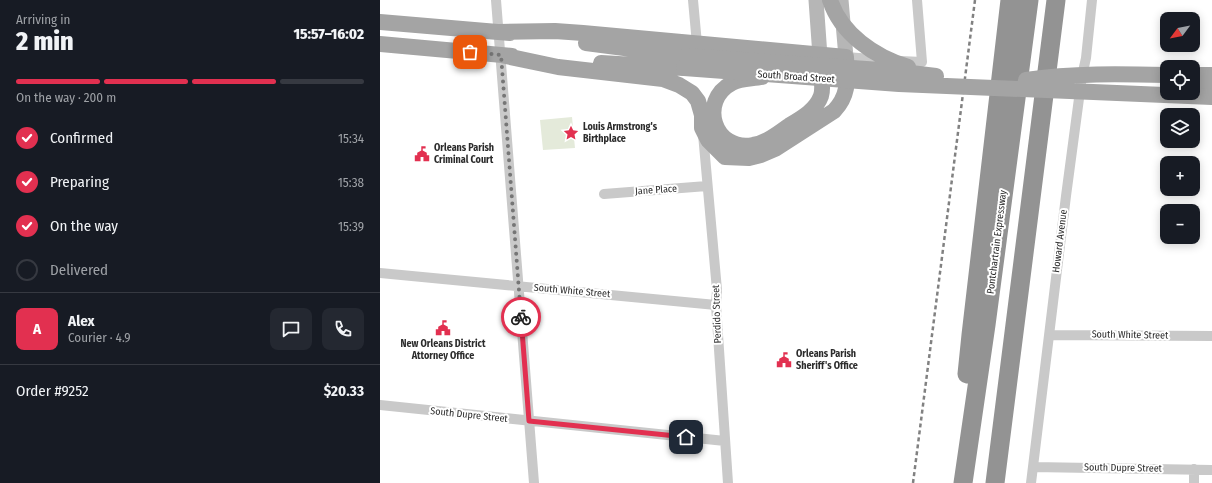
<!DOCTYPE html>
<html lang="en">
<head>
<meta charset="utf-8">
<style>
  :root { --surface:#171b24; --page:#242831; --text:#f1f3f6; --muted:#9ea1a6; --line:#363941; --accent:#e23050 }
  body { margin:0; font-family:"Fira Sans Condensed",sans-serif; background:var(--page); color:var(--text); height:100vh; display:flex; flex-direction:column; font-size:15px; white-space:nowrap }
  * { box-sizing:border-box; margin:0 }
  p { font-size:13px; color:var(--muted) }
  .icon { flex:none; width:22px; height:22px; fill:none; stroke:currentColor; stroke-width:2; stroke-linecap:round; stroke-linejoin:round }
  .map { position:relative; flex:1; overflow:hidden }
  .details { display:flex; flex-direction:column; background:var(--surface); width:380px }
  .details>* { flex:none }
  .needle { width:26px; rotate:238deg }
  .buttons { position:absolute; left:780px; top:12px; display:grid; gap:8px }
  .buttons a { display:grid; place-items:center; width:40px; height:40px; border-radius:8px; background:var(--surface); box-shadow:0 2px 10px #0003; font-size:20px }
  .pin { position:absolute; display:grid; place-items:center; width:34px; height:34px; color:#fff; margin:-17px; border-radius:8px; box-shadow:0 2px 6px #0006 }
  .courier { position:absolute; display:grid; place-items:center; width:40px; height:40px; margin:-20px; border:3px solid #e23050; border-radius:50%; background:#fff; color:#222; box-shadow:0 1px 5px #0007 }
  .overview em { font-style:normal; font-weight:800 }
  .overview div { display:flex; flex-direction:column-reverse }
  .overview { display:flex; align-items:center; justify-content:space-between; height:68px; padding:0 16px }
  h1 { font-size:26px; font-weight:800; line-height:30px }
  .bar { display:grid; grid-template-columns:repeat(4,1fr); gap:6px 4px; align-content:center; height:48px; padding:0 16px }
  .bar i { height:5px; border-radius:3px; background:var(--line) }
  .bar .active { background:var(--accent) }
  .bar p { grid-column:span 4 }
  .line { display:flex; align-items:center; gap:10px; padding:0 16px; border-top:1px solid var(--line) }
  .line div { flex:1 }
  .round { display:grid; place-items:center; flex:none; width:42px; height:42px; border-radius:8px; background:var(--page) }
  ol { padding:0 16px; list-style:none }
  li { display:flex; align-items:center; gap:12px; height:44px }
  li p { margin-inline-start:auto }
  li .icon { padding:4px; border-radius:50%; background:var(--accent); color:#fff; stroke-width:4 }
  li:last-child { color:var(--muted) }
  li i { width:22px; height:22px; border:2px solid var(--line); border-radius:50% }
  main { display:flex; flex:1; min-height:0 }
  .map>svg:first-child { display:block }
</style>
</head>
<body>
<main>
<section class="details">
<div class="overview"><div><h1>2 min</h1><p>Arriving in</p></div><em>15:57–16:02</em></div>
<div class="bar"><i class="active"></i><i class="active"></i><i class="active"></i><i></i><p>On the way · 200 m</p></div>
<ol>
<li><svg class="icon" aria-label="check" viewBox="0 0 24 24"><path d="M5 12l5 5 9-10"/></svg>Confirmed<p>15:34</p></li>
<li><svg class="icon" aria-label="check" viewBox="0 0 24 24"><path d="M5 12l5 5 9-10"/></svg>Preparing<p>15:38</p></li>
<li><svg class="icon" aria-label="check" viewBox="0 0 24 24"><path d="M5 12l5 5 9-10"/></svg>On the way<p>15:39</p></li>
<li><i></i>Delivered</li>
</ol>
<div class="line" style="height:72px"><b class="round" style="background:var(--accent);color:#fff">A</b><div><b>Alex</b><p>Courier · 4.9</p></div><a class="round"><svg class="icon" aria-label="chat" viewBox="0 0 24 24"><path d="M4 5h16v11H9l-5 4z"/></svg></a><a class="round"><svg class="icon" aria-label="phone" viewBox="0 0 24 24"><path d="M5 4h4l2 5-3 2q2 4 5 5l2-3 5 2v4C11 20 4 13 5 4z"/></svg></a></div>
<div class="line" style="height:52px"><div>Order #9252</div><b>$20.33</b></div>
</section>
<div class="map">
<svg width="832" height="483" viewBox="0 0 832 483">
  <rect width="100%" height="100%" fill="#fff"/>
  <path fill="#e4eada" d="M192,117L195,148L163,150L160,120Z"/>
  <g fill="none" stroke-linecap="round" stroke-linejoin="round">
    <path stroke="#c9c9c9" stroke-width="10" d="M116,0L154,483
      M313,0L317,44
      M466,57L504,60
      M520,61L542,62L537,0
      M323,134L337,290L336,305L348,483
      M224,194L327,186
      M0,273L336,305
      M669,335L832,336
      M0,405L345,441
      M653,467L832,470
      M651,483L686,196L702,76L706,58L712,0
      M814,483V469"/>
    <path stroke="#b6b6b6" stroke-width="15" d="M436,0L440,56
      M461,0L466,57"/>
    <path stroke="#a4a4a4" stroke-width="16" d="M0,22L130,33
      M119,32L175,31L203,33L466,57C467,79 470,94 454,111L395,149L381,155L369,158L345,157L328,140L322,128V115L318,101L312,93L299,85L283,79L178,67L121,55
      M206,43L306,56
      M0,44L132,56
      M221,63L304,68
      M813,75H832
      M382,77C372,79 360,78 352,83C318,101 334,152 373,145C386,143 399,133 410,125C422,118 436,110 441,96C444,87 441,75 440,65
      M813,86L832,87"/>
    <path stroke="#939393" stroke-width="19" d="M587,374L591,335L630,0
      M583,483L606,325L649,0
      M615,483L676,0"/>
    <path stroke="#818181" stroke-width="2.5" stroke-dasharray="4 3" stroke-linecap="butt" d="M533,483L595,0"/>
    <path stroke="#a4a4a4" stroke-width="16" d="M450,0C461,34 495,57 528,67
      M306,56L514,71L556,76
      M304,68L519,84L832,97
      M646,80C693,73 740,74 787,75"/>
  </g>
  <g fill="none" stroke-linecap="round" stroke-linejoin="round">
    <path stroke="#767676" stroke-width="4" stroke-dasharray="0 7.2" d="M90,52L121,55L141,317"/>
    <path stroke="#e23050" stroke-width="5" d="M141,317L149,421L306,437"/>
  </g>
  <defs>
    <g id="sight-bare" transform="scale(1.2)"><path d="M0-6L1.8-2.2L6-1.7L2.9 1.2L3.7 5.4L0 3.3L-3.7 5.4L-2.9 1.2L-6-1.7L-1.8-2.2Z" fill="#e23050" stroke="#fff" stroke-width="2.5" paint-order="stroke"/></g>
    <g id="civic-bare" transform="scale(1.2)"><path d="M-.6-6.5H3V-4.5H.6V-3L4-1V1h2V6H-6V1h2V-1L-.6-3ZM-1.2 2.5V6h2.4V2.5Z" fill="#e23050" stroke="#fff" stroke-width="2.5" paint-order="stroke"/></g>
  </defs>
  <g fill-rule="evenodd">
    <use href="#sight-bare" x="191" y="133"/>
    <use href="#civic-bare" x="42" y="154"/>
    <use href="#civic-bare" x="63" y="328"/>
    <use href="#civic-bare" x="404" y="360"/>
  </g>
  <g text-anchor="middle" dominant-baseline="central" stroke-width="4" stroke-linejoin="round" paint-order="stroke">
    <g font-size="10" fill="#2c2c2c" stroke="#fff">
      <text transform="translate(416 77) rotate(4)">South Broad Street</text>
      <text transform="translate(276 190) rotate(-4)">Jane Place</text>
      <text transform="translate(680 241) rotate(-83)">Howard Avenue</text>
      <text transform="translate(617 242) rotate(-83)">Pontchartrain Expressway</text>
      <text transform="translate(192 291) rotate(5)">South White Street</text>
      <text transform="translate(337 314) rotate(-92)">Perdido Street</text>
      <text transform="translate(750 335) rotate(1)">South White Street</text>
      <text transform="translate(89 415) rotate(6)">South Dupre Street</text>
      <text transform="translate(743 468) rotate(1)">South Dupre Street</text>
    </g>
    <g font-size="10" font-weight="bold" fill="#2c2c2c" stroke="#fff" text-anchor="start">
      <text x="203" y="127">Louis Armstrong's<tspan x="203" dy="12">Birthplace</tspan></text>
      <text x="54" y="148">Orleans Parish<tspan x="54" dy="12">Criminal Court</tspan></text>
      <text x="63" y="344" text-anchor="middle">New Orleans District<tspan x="63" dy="12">Attorney Office</tspan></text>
      <text x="416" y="354">Orleans Parish<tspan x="416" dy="12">Sheriff's Office</tspan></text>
    </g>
  </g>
</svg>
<div class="buttons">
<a><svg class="needle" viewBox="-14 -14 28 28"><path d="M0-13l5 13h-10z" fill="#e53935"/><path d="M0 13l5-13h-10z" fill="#9ea1a6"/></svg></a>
<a><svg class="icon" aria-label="locate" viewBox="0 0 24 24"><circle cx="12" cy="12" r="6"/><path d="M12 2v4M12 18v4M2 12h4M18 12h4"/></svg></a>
<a><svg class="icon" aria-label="layers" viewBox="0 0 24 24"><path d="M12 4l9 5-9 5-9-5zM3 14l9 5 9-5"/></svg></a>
<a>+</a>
<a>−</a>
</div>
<div class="pin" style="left:90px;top:52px;background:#ea580c"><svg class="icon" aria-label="bag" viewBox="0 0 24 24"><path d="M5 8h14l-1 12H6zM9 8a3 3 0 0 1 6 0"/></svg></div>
<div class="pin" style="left:306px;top:437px;background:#1f2937"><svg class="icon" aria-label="home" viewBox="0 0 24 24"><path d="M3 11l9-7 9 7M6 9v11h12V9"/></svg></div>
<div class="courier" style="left:141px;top:317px"><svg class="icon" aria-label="bike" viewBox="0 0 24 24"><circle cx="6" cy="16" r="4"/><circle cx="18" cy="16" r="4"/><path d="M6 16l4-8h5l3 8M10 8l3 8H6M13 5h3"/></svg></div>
</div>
</main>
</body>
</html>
